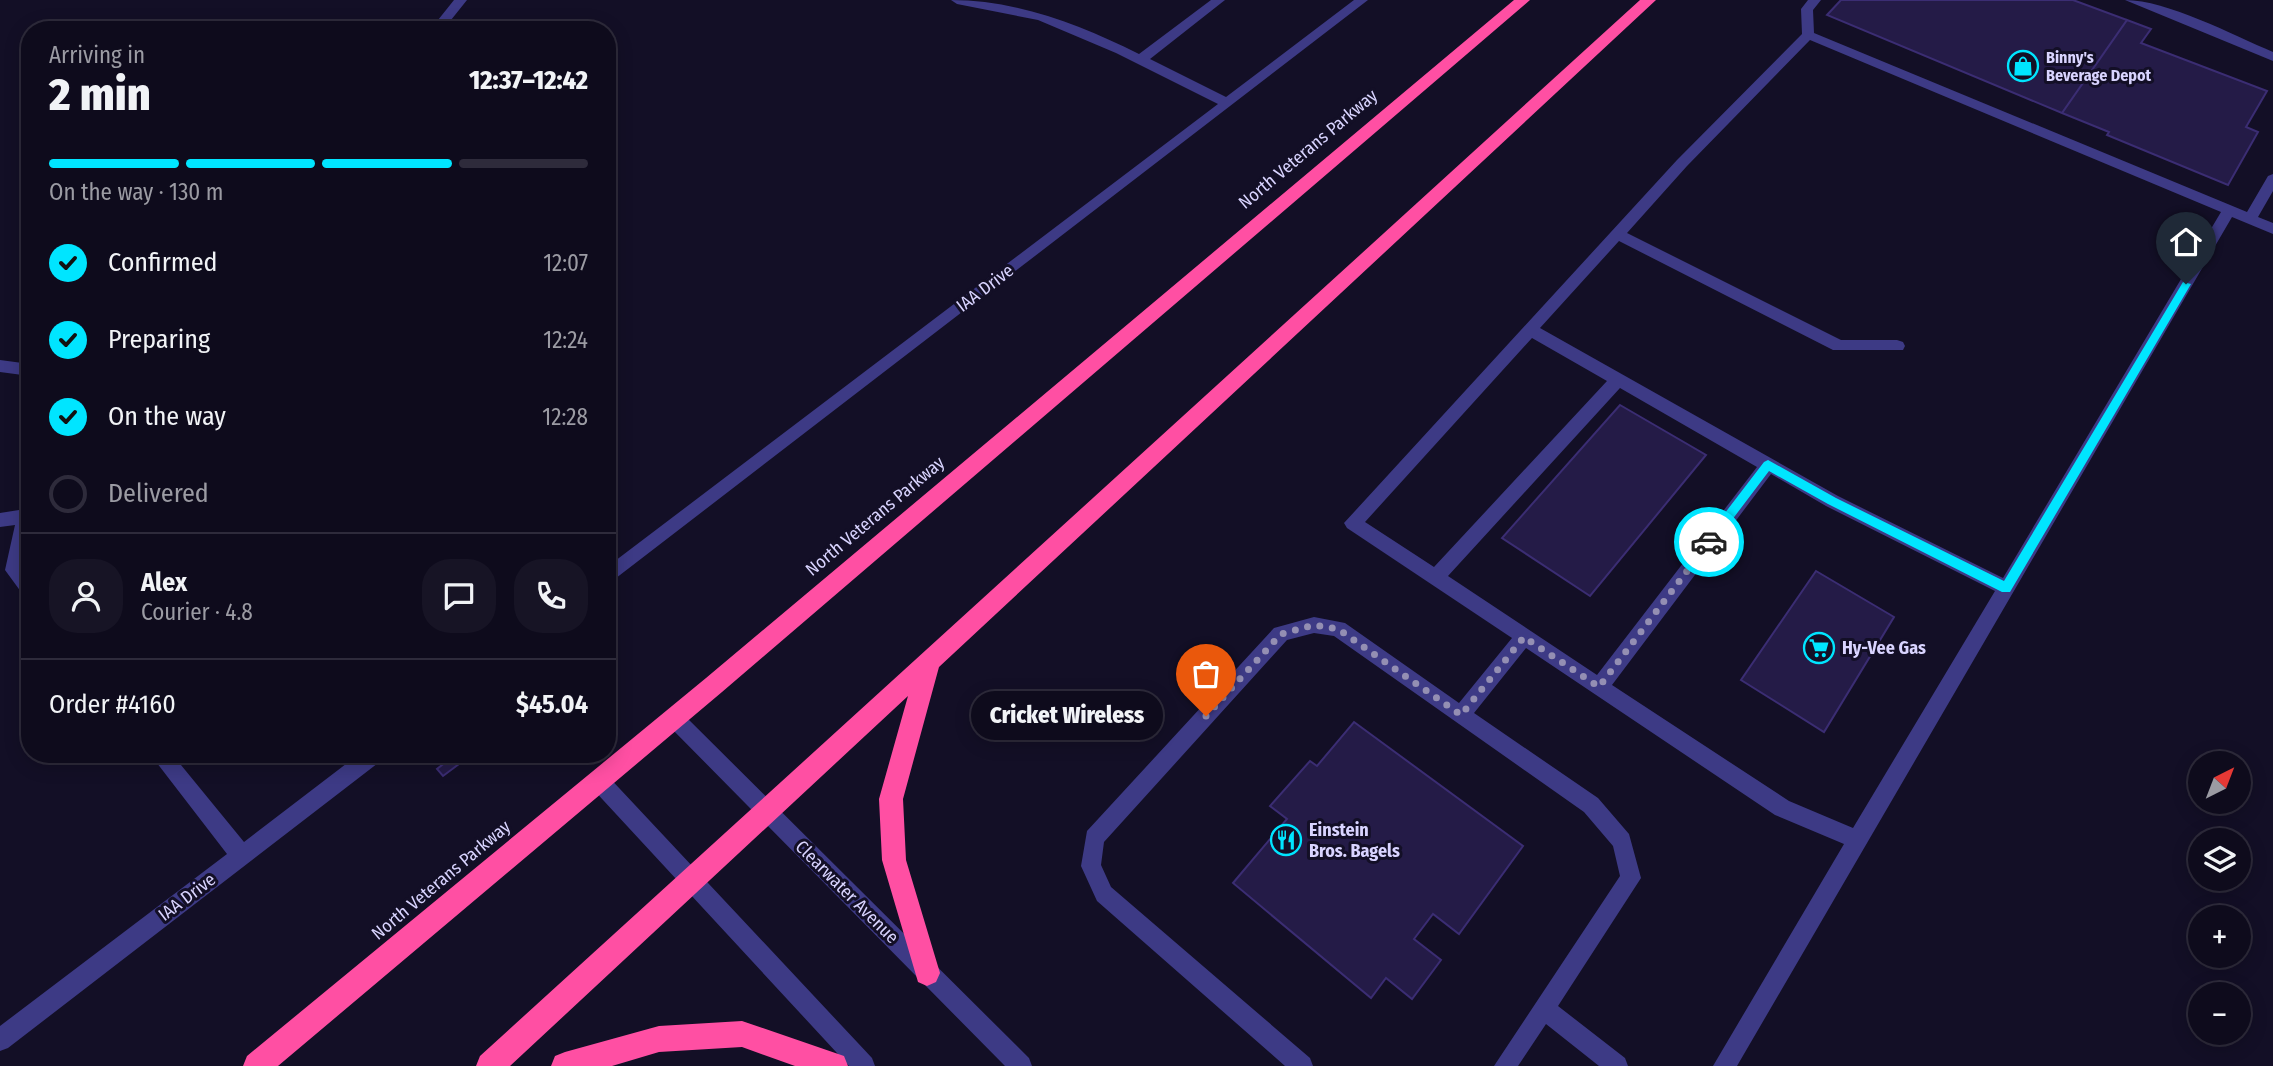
<!DOCTYPE html>
<html lang="en">
<head>
<meta charset="utf-8">
<style>
  :root { --surface:#0e0b1c; --page:#171425; --text:#f1f3f6; --muted:#9b9ba3; --line:#2e2b3b; --accent:#00e5ff }
  body { margin:0; font-family:"Fira Sans Condensed",sans-serif; background:var(--page); color:var(--text); height:100vh; display:flex; flex-direction:column; font-size:26px; white-space:nowrap }
  * { box-sizing:border-box; margin:0 }
  p { font-size:23px; color:var(--muted) }
  .icon { flex:none; width:38px; height:38px; fill:none; stroke:currentColor; stroke-width:2; stroke-linecap:round; stroke-linejoin:round }
  .map { position:relative; flex:1; overflow:hidden }
  .panel { position:absolute; left:21px; top:21px; width:595px; height:742px; display:flex; flex-direction:column; background:var(--surface); border-radius:28px; box-shadow:0 4px 18px #0003,0 0 0 2px var(--line) }
  .panel>* { flex:none }
  .needle { width:46px; rotate:42deg }
  .fabs { position:absolute; left:2188px; top:751px; display:grid; gap:14px }
  .fabs a { display:grid; place-items:center; width:63px; height:63px; border-radius:50%; background:var(--surface); box-shadow:0 4px 18px #0003,0 0 0 2px var(--line); font-size:35px }
  .pin { position:absolute; display:grid; place-items:center; width:60px; height:60px; color:#fff; margin:-72px -30px; border-radius:50% 50% 50% 0; rotate:-45deg; box-shadow:0 0 7px #0007 }
  .pin .icon { rotate:45deg }
  .courier { position:absolute; display:grid; place-items:center; width:70px; height:70px; margin:-35px; border:5px solid #00e5ff; border-radius:50%; background:#fff; color:#222; box-shadow:0 2px 9px #0007 }
  .bubble { position:absolute; height:49px; border-radius:24px; background:var(--surface); box-shadow:0 4px 18px #0003,0 0 0 2px var(--line); font-size:23px; font-weight:800; line-height:49px; text-align:center }
  .overview em { font-style:normal; font-weight:800 }
  .overview div { display:flex; flex-direction:column-reverse }
  .overview { display:flex; align-items:center; justify-content:space-between; height:119px; padding:0 28px }
  h1 { font-size:46px; font-weight:800; line-height:52px }
  .bar { display:grid; grid-template-columns:repeat(4,1fr); gap:10px 7px; align-content:center; height:84px; padding:0 28px }
  .bar i { height:9px; border-radius:5px; background:var(--line) }
  .bar .active { background:var(--accent) }
  .bar p { grid-column:span 4 }
  .line { display:flex; align-items:center; gap:18px; padding:0 28px; border-top:2px solid var(--line) }
  .line div { flex:1 }
  .round { display:grid; place-items:center; flex:none; width:74px; height:74px; border-radius:28px; background:var(--page) }
  ol { padding:0 28px; list-style:none }
  li { display:flex; align-items:center; gap:21px; height:77px }
  li p { margin-inline-start:auto }
  li .icon { padding:7px; border-radius:50%; background:var(--accent); color:#111; stroke-width:4 }
  li:last-child { color:var(--muted) }
  li i { width:38px; height:38px; border:4px solid var(--line); border-radius:50% }
  .map>svg:first-child { display:block }
</style>
</head>
<body>
<div class="map">
<svg width="2273" height="1066" viewBox="0 0 2273 1066">
  <rect width="100%" height="100%" fill="#130f26"/>
  <path fill="#241b47" stroke="#3b2d73" stroke-width="2" d="M1841,0H2073L2127,20L2062,113L1827,15Z
    M2127,20L2151,29L2141,43L2267,91L2246,127L2258,132L2228,185L2107,135L2109,132L2062,113Z
    M1620,405L1706,455L1590,596L1502,538Z
    M1816,571L1894,617L1824,732L1741,680Z
    M1354,722L1523,846L1459,934L1433,914L1414,939L1441,960L1412,999L1386,978L1371,998L1233,883L1287,819L1270,806L1310,761L1317,766Z
    M456,754L463,761L443,776L437,769Z"/>
  <g fill="none" stroke-linecap="round" stroke-linejoin="round">
    <path fill="#3d3a85" fill-rule="evenodd" d="M454,0H467L443,30H430Z
      M951,0C1017,0 1081,25 1139,54L1211,0H1225L1150,59L1226,97L1354,0H1368L607,585V567L1218,104L1116,53L1038,20L957,4Z
      M1808,0H1821L1813,10L1814,33L2247,212L2268,176L2273,174V191L2258,217L2273,223V234L2232,217L1737,1066H1713L1844,844L1775,815L1526,648L1474,713L1598,798L1629,834L1641,878L1558,1006L1625,1058L1628,1066H1599L1546,1024L1518,1066H1494L1620,876L1613,846L1584,812L1334,636L1314,633L1287,640L1104,842L1101,865L1111,887L1310,1058L1313,1066H1285L1097,901L1081,866L1087,831L1274,628L1314,617L1345,623L1459,703L1512,638L1347,528L1344,523L1677,160L1802,34L1801,9ZM1810,40L2221,212L2003,578L1838,496L1540,328L1619,241L1833,350H1903L1905,346L1903,342L1897,340H1841L1627,233L1687,166ZM1532,338L1607,381L1434,567L1365,522ZM1620,388L1757,467L1597,675L1448,576ZM1771,474L1826,506L1995,591L1853,828L1789,801L1612,685Z
      M2125,0C2167,0 2233,35 2273,52V61Z
      M0,360L30,364V376L0,372Z
      M30,490V538L23,568L30,577V599L24,596L5,570L15,525L0,527V513L19,510L24,492Z
      M674,709L681,712L1029,1058L1032,1066H1005L667,724L664,718L667,712Z
      M150,754H172L244,842L359,754H385L382,760L8,1048L0,1051V1026L227,854Z
      M598,771L605,773L872,1058L875,1066H849L591,787L588,780L591,773Z"/>
    <path fill="#ff4fa3" fill-rule="evenodd" d="M1514,0H1530L722,692L278,1066H243L247,1056L706,678Z
      M1640,0H1656L939,667L903,799L906,860L940,973L936,982L927,986L918,982L882,860L879,799L908,696L510,1066H476L480,1056Z
      M742,1021L844,1056L848,1066H795L742,1047L659,1052L612,1066H551L555,1056L565,1052L659,1026Z"/>
  </g>
  <path fill="#00e5ff" d="M2183,282L2191,284L2010,592H2002L1828,504L1769,471L1713,545H1705V539L1764,462L1768,460L1836,498L2004,581Z"/>
  <g fill="none" stroke-linecap="round" stroke-linejoin="round">
    <path stroke="#948fb3" stroke-width="7" stroke-dasharray="0 12.6" d="M1206,716L1281,634L1314,625L1338,629L1461,715L1524,637L1599,687L1709,542"/>
  </g>
  <defs>
    <g id="shop-ring" transform="scale(1.575)"><circle r="9.5" fill="#130f26" stroke="#00e5ff" stroke-width="1.5"/><path d="M-5-2.5h2.3a2.7 3.5 0 0 1 5.4 0H5L5.5 6h-11ZM-1.5-2.5h3a1.5 2.3 0 0 0-3 0Z" fill="#00e5ff"/></g>
    <g id="supermarket-ring" transform="scale(1.575)"><circle r="9.5" fill="#130f26" stroke="#00e5ff" stroke-width="1.5"/><path d="M-6-5.5h2.5l.6 2H6L4.5 2H-2.5L-4.4-4H-6ZM-1.5 3.2a1.3 1.3 0 1 0 .1 0ZM3 3.2a1.3 1.3 0 1 0 .1 0Z" fill="#00e5ff"/></g>
    <g id="restaurant-ring" transform="scale(1.575)"><circle r="9.5" fill="#130f26" stroke="#00e5ff" stroke-width="1.5"/><path d="M-5-6h1v4h1v-4h1v4h1v-4h1v5L-1.5 .5V6h-2V.5L-5-1ZM5-6V6H3V1.5H1.5Q1.5-4 5-6Z" fill="#00e5ff"/></g>
  </defs>
  <g fill-rule="evenodd">
    <use href="#shop-ring" x="2023" y="66"/>
    <use href="#supermarket-ring" x="1819" y="648"/>
    <use href="#restaurant-ring" x="1286" y="840"/>
  </g>
  <g text-anchor="middle" dominant-baseline="central" stroke-width="6" stroke-linejoin="round" paint-order="stroke">
    <g font-size="16" font-weight="bold" fill="#d9d4ff" stroke="#130f26" text-anchor="start">
      <text x="2046" y="57">Binny's<tspan x="2046" dy="18">Beverage Depot</tspan></text>
    </g>
    <g font-size="18" fill="#d9d4ff" stroke="#130f26">
      <text transform="translate(1308 149) rotate(-40)">North Veterans Parkway</text>
      <text transform="translate(985 288) rotate(-37)">IAA Drive</text>
      <text transform="translate(875 516) rotate(-40)">North Veterans Parkway</text>
      <text transform="translate(441 880) rotate(-40)">North Veterans Parkway</text>
      <text transform="translate(847 892) rotate(45)">Clearwater Avenue</text>
      <text transform="translate(187 897) rotate(-37)">IAA Drive</text>
    </g>
    <g font-size="18" font-weight="bold" fill="#d9d4ff" stroke="#130f26" text-anchor="start">
      <text x="1842" y="648">Hy-Vee Gas</text>
      <text x="1309" y="830">Einstein<tspan x="1309" dy="21">Bros. Bagels</tspan></text>
    </g>
  </g>
</svg>
<div class="fabs">
<a><svg class="needle" viewBox="-14 -14 28 28"><path d="M0-13l5 13h-10z" fill="#e53935"/><path d="M0 13l5-13h-10z" fill="#9b9ba3"/></svg></a>
<a><svg class="icon" aria-label="layers" viewBox="0 0 24 24"><path d="M12 4l9 5-9 5-9-5zM3 14l9 5 9-5"/></svg></a>
<a>+</a>
<a>−</a>
</div>
<div class="pin" style="left:1206px;top:716px;background:#ea580c"><svg class="icon" aria-label="bag" viewBox="0 0 24 24"><path d="M5 8h14l-1 12H6zM9 8a3 3 0 0 1 6 0"/></svg></div>
<div class="pin" style="left:2186px;top:284px;background:#1f2937"><svg class="icon" aria-label="home" viewBox="0 0 24 24"><path d="M3 11l9-7 9 7M6 9v11h12V9"/></svg></div>
<div class="courier" style="left:1709px;top:542px"><svg class="icon" aria-label="car" viewBox="0 0 24 24"><path d="M5 17H2v-5l4-1 3-4h7l3 4 3 1v5h-3M9 17h6M6 11h13"/><circle cx="7" cy="17" r="2"/><circle cx="17" cy="17" r="2"/></svg></div>
<div class="bubble" style="left:971px;top:691px;width:192px">Cricket Wireless</div>
<section class="panel">
<div class="overview"><div><h1>2 min</h1><p>Arriving in</p></div><em>12:37–12:42</em></div>
<div class="bar"><i class="active"></i><i class="active"></i><i class="active"></i><i></i><p>On the way · 130 m</p></div>
<ol>
<li><svg class="icon" aria-label="check" viewBox="0 0 24 24"><path d="M5 12l5 5 9-10"/></svg>Confirmed<p>12:07</p></li>
<li><svg class="icon" aria-label="check" viewBox="0 0 24 24"><path d="M5 12l5 5 9-10"/></svg>Preparing<p>12:24</p></li>
<li><svg class="icon" aria-label="check" viewBox="0 0 24 24"><path d="M5 12l5 5 9-10"/></svg>On the way<p>12:28</p></li>
<li><i></i>Delivered</li>
</ol>
<div class="line" style="height:126px"><a class="round"><svg class="icon" aria-label="person" viewBox="0 0 24 24"><circle cx="12" cy="8" r="4"/><path d="M4 21q1-7 8-7t8 7"/></svg></a><div><b>Alex</b><p>Courier · 4.8</p></div><a class="round"><svg class="icon" aria-label="chat" viewBox="0 0 24 24"><path d="M4 5h16v11H9l-5 4z"/></svg></a><a class="round"><svg class="icon" aria-label="phone" viewBox="0 0 24 24"><path d="M5 4h4l2 5-3 2q2 4 5 5l2-3 5 2v4C11 20 4 13 5 4z"/></svg></a></div>
<div class="line" style="height:91px"><div>Order #4160</div><b>$45.04</b></div>
</section>
</div>
</body>
</html>
